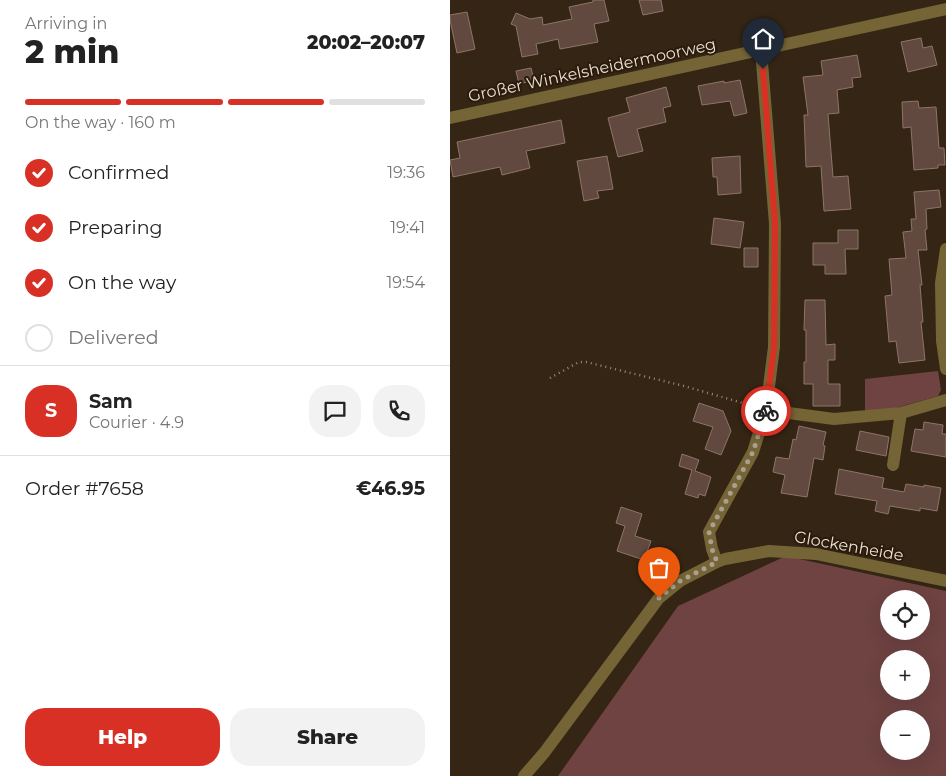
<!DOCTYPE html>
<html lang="en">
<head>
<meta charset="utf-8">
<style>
  :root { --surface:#fff; --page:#f2f2f2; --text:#222; --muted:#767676; --line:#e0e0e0; --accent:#d93025 }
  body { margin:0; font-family:Montserrat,sans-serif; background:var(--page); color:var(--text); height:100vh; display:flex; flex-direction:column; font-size:19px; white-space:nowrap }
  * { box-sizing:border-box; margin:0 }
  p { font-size:16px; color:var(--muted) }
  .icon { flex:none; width:28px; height:28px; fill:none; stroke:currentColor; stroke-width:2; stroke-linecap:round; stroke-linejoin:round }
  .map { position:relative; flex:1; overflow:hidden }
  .side { display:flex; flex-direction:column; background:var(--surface); width:450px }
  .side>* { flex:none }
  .controls { position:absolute; left:430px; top:590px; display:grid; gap:10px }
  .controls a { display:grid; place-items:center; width:50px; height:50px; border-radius:50%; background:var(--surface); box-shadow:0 5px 20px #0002; font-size:25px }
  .pin { position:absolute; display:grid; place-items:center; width:42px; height:42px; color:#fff; margin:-51px -21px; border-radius:50% 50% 50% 0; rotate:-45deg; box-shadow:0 0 5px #0007 }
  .pin .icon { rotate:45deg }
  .courier { position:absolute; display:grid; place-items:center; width:50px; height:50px; margin:-25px; border:4px solid #d93025; border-radius:50%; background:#fff; color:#222; box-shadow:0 1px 6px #0007 }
  .overview em { font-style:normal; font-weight:800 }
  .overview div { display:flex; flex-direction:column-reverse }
  .overview { display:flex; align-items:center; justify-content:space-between; height:85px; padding:0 25px }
  h1 { font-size:32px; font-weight:800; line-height:38px }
  .bar { display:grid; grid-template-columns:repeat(4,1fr); gap:8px 5px; align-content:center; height:60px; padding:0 25px }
  .bar i { height:6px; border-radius:4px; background:var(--line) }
  .bar .current { background:var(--accent) }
  .bar p { grid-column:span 4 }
  .line { display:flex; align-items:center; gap:12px; padding:0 25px; border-top:1px solid var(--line) }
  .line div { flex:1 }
  .round { display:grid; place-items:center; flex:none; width:52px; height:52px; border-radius:20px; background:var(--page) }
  ol { padding:0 25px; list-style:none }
  li { display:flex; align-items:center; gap:15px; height:55px }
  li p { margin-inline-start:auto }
  li .icon { padding:5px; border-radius:50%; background:var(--accent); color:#fff; stroke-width:4 }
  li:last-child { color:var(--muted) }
  li i { width:28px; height:28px; border:2px solid var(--line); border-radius:50% }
  .button { display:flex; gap:10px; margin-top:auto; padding:10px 25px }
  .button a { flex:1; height:58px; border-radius:20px; background:var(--accent); color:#fff; font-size:20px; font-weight:800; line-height:58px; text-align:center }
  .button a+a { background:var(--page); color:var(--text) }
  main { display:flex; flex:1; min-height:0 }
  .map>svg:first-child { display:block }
</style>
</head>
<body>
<main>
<section class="side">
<div class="overview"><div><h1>2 min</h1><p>Arriving in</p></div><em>20:02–20:07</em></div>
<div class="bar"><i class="current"></i><i class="current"></i><i class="current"></i><i></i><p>On the way · 160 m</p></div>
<ol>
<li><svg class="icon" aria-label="check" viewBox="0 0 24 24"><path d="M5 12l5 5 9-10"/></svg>Confirmed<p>19:36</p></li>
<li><svg class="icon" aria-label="check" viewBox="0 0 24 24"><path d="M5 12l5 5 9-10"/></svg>Preparing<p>19:41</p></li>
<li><svg class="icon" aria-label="check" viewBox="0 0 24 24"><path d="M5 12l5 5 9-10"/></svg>On the way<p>19:54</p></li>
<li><i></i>Delivered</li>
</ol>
<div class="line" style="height:90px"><b class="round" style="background:var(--accent);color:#fff">S</b><div><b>Sam</b><p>Courier · 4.9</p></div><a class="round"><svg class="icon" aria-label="chat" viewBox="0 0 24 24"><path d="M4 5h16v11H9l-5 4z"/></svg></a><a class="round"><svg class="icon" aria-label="phone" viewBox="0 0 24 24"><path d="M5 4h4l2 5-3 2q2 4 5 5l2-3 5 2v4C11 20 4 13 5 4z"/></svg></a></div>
<div class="line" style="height:65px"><div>Order #7658</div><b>€46.95</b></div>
<div class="button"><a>Help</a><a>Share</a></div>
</section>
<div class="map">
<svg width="496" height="776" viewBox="0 0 496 776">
  <rect width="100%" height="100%" fill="#352514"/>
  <path fill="#6e4342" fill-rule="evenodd" d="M488,371L491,390L488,396L442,409L415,412V379Z
    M336,556L496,591V776H108L228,606ZM439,599H471V631H439ZM439,659H471V691H439ZM439,719H471V751H439Z"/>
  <path fill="#61493f" stroke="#8e7469" d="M143,0H154L159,21L144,24L148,42L110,49L108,39L86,44L88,54L72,57L66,26L61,24L66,13L80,19L92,17L93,25L122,19L119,7L143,2Z
    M189,0H211L213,11L193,15Z
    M17,12L25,49L7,53L0,20V15Z
    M471,38L473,48L482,46L487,65L458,72L451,42Z
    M407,55L411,77L402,78L403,87L387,90L389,113L378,114L383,177L398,176L401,209L374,211L371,166L356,167L354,115H358L353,77L373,75L371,61Z
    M81,68L84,80L69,84L66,71Z
    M290,80L297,113L284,116L280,101L252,105L248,86L274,81V83Z
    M216,87L221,106L213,108L216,122L187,129L193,151L168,157L158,118L180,112L176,98Z
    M468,101L469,108L486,107L489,148H494L495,165H488V168L464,170L461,127L453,128L452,102Z
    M111,120L115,143L76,151L80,168L52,175L50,167L3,177L0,160L10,158L7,142Z
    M157,156L163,189L147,191L149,198L134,201L127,161Z
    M290,156L291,193L268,195L267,177H263L262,158Z
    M489,190L491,207L476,209L477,229L475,230L477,250H468L472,285H470L473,322H471L475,360L449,363L446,341L439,342L435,296L442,295L439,259L456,258L453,232L462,231L461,219H466L464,192Z
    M264,218L294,222L290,248L261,244Z
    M388,230H408V249H395L396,274H375V265H363V243H388Z
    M294,248H308V267H294Z
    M355,300H375L376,345L385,344V360H378V384H390V406H363V384H354V362H356V330H354Z
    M249,403L273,411L281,431L271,455L255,449L263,427L243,421Z
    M474,422L493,425L492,434H496V457L461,451L465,429L473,430Z
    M349,426L376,432L373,445L375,446L373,460L364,458L357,497L331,493L335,475L323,472L326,457L339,459L343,439L346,440Z
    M410,431L439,437L436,456L406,450Z
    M232,454L249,460L245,471L261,477L255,496L249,494L248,498L235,494L242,470L229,466Z
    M389,469L434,478L432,488L454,492L456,484L474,487V485L491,488L487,511L470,508V511L440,506L438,514L425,511L427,501L385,494Z
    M171,507L192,514L185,536L201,541L194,560L167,551L175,526L166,523Z"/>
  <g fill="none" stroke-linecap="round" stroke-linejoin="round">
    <path stroke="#998c7e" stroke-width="2.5" stroke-dasharray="1 4" stroke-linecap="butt" d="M100,378L129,362H136L234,386L303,406"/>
    <path stroke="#756435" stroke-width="12" d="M0,118L496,9
      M496,249L491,283L492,341L496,369
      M316,410L384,419L451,413L496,400
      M443,465L451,413
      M267,562L262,549L259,532L303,452L316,410L324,347L325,224L311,50
      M74,776L94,753L209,598L230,581L267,562L275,559L319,551L366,554L496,581"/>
  </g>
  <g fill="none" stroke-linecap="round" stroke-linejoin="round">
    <path stroke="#ab9f91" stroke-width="5" stroke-dasharray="0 9" d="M209,598L230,581L267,562L262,549L259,532L303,452L316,411"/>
    <path stroke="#d93025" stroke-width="6" d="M313,69L325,224L324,347L316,411"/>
  </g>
  <g text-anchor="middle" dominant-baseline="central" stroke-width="4" stroke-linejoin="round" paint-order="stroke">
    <g font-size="16" fill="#ebe0d5" stroke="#2a1b0a">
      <text transform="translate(142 70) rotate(-12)">Großer Winkelsheidermoorweg</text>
      <text transform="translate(399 546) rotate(10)">Glockenheide</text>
    </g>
  </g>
</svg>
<div class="controls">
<a><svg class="icon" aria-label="locate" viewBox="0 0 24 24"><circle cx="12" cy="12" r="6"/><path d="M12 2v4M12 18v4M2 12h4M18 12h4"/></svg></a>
<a>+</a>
<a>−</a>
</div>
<div class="pin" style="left:209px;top:598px;background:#ea580c"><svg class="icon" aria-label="bag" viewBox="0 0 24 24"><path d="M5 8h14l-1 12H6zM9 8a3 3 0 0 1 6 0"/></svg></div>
<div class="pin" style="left:313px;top:69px;background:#1f2937"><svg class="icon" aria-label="home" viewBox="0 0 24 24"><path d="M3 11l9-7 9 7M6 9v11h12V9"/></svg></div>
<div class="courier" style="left:316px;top:411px"><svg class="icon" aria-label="bike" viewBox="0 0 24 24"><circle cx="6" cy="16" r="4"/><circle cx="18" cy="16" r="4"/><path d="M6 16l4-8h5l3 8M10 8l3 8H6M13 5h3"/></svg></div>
</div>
</main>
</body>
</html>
